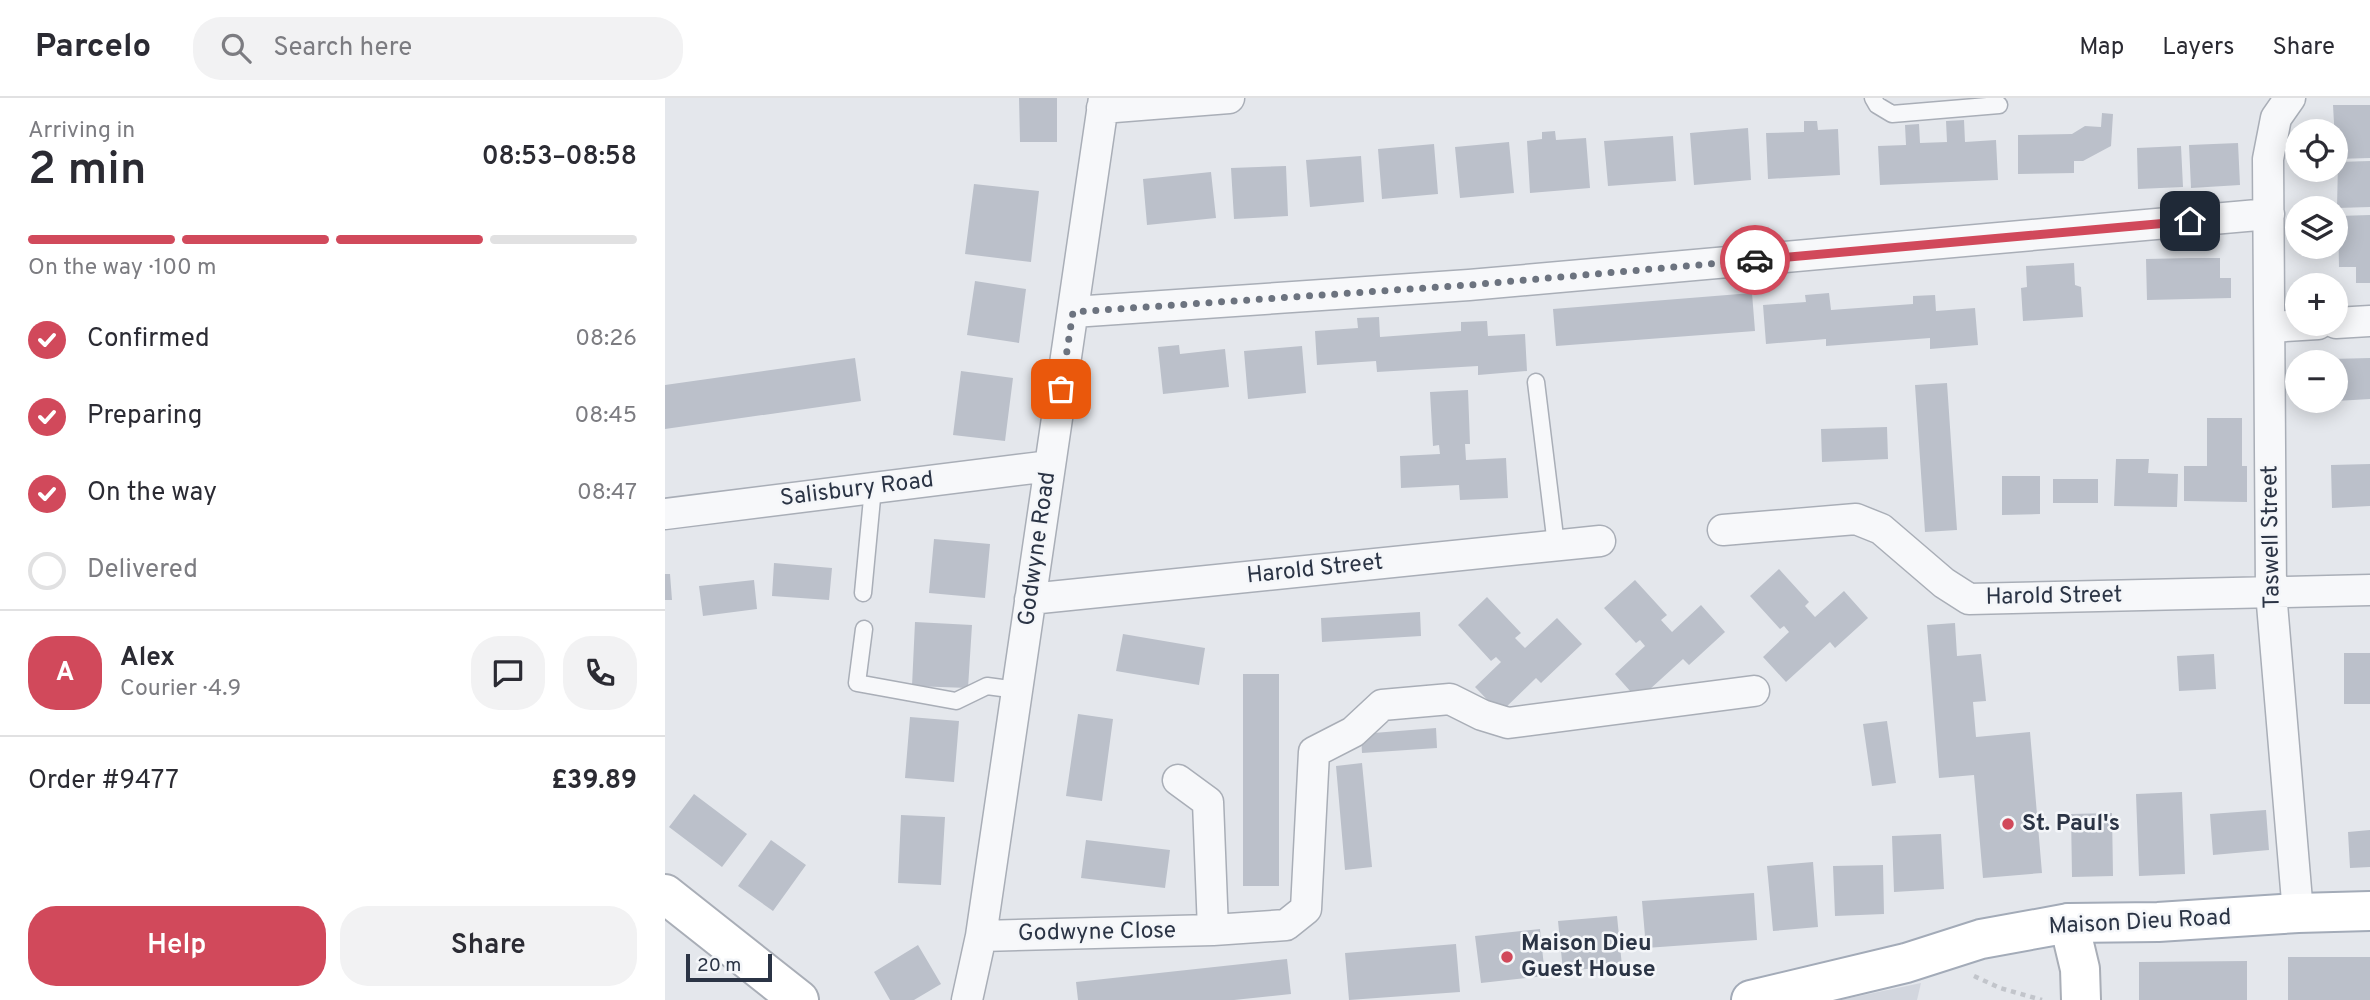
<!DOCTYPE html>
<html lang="en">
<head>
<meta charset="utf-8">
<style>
  :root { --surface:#fff; --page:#f2f2f3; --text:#2b2b33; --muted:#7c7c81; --line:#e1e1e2; --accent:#d1495b }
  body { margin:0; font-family:Overpass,sans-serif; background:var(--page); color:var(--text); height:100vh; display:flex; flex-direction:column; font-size:26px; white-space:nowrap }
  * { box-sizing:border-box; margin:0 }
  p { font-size:23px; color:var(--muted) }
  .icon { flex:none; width:38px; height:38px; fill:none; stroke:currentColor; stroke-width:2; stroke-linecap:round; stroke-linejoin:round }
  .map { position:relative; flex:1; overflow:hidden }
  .details { display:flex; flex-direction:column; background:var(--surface); width:665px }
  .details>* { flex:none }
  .fabs { position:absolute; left:1620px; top:21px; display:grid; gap:14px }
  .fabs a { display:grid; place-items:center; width:63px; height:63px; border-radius:50%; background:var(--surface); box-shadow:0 4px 18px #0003; font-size:35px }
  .scale { position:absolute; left:21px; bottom:18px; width:86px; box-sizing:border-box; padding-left:7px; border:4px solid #2b3445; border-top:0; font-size:19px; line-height:24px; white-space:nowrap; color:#2b3445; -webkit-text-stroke:5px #f4f6f9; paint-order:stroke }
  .pin { position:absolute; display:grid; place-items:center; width:60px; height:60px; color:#fff; margin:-30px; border-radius:14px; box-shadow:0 4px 10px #0006 }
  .courier { position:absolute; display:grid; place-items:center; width:70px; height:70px; margin:-35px; border:5px solid #d1495b; border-radius:50%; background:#fff; color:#222; box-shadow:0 2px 9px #0007 }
  .overview em { font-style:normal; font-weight:600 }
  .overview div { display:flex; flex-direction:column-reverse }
  .overview { display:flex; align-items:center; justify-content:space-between; height:119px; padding:0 28px }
  h1 { font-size:46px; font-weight:600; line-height:52px }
  .bar { display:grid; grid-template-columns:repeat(4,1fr); gap:10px 7px; align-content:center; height:84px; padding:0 28px }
  .bar i { height:9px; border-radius:5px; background:var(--line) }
  .bar .current { background:var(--accent) }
  .bar p { grid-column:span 4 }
  .line { display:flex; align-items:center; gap:18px; padding:0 28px; border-top:2px solid var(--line) }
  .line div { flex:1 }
  .round { display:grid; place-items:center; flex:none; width:74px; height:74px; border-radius:28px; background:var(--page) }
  ol { padding:0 28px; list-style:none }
  li { display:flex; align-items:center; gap:21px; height:77px }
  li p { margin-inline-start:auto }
  li .icon { padding:7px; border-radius:50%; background:var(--accent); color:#fff; stroke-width:4 }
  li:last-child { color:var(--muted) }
  li i { width:38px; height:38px; border:4px solid var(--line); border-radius:50% }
  .button { display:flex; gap:14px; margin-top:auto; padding:14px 28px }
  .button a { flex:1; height:80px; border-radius:28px; background:var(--accent); color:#fff; font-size:28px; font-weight:600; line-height:80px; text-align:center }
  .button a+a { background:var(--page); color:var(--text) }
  header { display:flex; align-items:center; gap:42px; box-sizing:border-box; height:98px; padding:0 35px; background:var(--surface); border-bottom:2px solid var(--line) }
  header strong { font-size:33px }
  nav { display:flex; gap:38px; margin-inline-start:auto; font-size:24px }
  .search { width:490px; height:63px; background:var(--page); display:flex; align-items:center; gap:18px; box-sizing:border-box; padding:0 24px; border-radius:28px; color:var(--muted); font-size:26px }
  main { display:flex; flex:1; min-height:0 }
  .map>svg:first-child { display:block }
</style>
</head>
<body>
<header>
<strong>Parcelo</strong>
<div class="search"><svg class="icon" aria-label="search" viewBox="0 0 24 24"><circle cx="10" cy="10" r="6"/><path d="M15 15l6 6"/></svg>Search here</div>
<nav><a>Map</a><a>Layers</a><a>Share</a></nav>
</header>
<main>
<section class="details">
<div class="overview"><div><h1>2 min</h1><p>Arriving in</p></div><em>08:53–08:58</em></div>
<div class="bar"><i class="current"></i><i class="current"></i><i class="current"></i><i></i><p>On the way · 100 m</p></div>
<ol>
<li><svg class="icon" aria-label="check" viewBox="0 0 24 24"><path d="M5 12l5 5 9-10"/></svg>Confirmed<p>08:26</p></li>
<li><svg class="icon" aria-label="check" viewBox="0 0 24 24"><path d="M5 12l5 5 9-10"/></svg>Preparing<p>08:45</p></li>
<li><svg class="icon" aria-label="check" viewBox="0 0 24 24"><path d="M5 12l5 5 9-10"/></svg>On the way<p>08:47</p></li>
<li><i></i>Delivered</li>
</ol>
<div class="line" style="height:126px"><b class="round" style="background:var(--accent);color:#fff">A</b><div><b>Alex</b><p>Courier · 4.9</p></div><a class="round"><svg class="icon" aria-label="chat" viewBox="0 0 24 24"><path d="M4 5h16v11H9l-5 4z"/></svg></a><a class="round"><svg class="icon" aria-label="phone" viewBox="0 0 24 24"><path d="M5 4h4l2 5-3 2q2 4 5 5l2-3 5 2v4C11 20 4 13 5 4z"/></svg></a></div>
<div class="line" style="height:91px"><div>Order #9477</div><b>£39.89</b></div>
<div class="button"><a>Help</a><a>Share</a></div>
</section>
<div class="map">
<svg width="1705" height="902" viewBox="0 0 1705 902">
  <rect width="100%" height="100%" fill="#e4e7ec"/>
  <path fill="#d2d6de" d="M1256,885L1252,902H1175Z"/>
  <path fill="#bbc0ca" d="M354,0H392V44H355Z
    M1668,7H1705V60L1671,61Z
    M1437,15L1448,16L1446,48L1418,63H1409V75L1353,76V37L1407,36L1420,28L1436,29Z
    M1299,22L1300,44L1331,42L1333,82L1215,87L1213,48L1241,47L1240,27L1254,26L1255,45L1282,44L1281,23Z
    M1139,23H1152L1153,32L1173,31L1175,77L1103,81L1101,35L1139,34Z
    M1083,30L1086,82L1029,87L1025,35Z
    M890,33L891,42L921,40L925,90L865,95L862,43L877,41V34Z
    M1008,38L1011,83L943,88L939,43Z
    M844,44L849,95L795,100L790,49Z
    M1573,45L1575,87L1526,90L1524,47Z
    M769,46L773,96L717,101L713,51Z
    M1516,48L1518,89L1473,91L1472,50Z
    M696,58L699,104L645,109L641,62Z
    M1705,63V109L1672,110L1673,64Z
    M621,68L623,118L569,121L566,70Z
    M546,74L551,120L482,127L478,81Z
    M309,86L374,93L366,164L300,156Z
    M1705,117V185H1691V169H1674L1673,118Z
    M1525,160H1555V180H1566V200L1482,202L1481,161Z
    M1409,165L1410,187L1416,189L1418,219L1358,223L1356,190L1362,189L1361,168Z
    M310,183L361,191L354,245L302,237Z
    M1087,195L1090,233L891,248L888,211Z
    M1164,195L1166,212L1248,206V198L1270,197L1271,213L1310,210L1313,247L1265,251V240L1161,248V241L1101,246L1098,207L1141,204L1140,197Z
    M714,219L715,239L796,233V224L822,223L823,238L860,236L862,273L813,277V268L712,274L711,263L652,267L650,233L693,230L692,220Z
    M514,247L515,256L560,251L564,289L498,296L493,249Z
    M637,248L641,295L583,301L579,253Z
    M190,260L196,303L0,331V287Z
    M1705,260V301L1671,303V264H1666V261Z
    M296,273L348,280L340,343L288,337Z
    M1282,285L1292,432L1260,434L1250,287Z
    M803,292L805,346H800L801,362L841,360L843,400L795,402L794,387L736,390L735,358L775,356L774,347L768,348L765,294Z
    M1542,320H1577V368H1582V404L1519,403V368H1542Z
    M1222,329L1223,361L1157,364L1156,331Z
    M1451,361H1484L1483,375L1513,376L1512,409L1449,408Z
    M1705,366V408L1667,410L1666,367Z
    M1337,378H1375V416L1337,417Z
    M1388,381H1433V405H1388Z
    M269,441L325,446L320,500L264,495Z
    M109,465L167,470L164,502L107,498Z
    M1114,471L1144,504L1140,508L1150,519L1179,493L1203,520L1170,550L1165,544L1121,584L1098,559L1124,534L1119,528L1115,531L1085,498Z
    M0,476H5L7,502H0Z
    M89,482L92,511L38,518L34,488Z
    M970,482L1002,517L996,522L1007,534L1036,507L1060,534L1024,567L1018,561L973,602L950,576L980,548L975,542L971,545L939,510Z
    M822,499L856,535L850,540L860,550L892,520L917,546L876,585L871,580L835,615L810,589L836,564L831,559L826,563L793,527Z
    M755,514L756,538L657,544L656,520Z
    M250,524L307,527L303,590L247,588Z
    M1290,525L1292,558L1316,556L1321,603L1308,604L1311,639L1365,634L1377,775L1318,780L1309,677L1274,680L1262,527Z
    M458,536L540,550L534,587L451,573Z
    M1679,555H1705V606H1679Z
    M1549,556L1551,591L1514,593L1512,558Z
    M578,576H614V788H578Z
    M413,616L448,621L437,703L401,698Z
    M245,619L294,623L289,684L240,680Z
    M1222,623L1231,685L1207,688L1198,626Z
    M771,630L772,650L697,655L696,636Z
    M697,665L707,769L680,772L671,668Z
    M1517,694L1520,776L1474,778L1471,696Z
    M29,696L82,736L57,769L4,729Z
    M1601,712L1604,752L1548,757L1545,716Z
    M1447,715L1448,778L1407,779L1406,716Z
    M236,717L280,719L276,787L233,785Z
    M1705,732V769L1685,770L1683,734Z
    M1276,736L1279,791L1229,794L1227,738Z
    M106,742L141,767L108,813L73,788Z
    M421,742L505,752L500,790L416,780Z
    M1148,764L1153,829L1108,833L1102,768Z
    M1218,767L1219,816L1170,818L1168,768Z
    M1089,795L1092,842L981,850L977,803Z
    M952,818L957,868L898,873L893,823Z
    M875,831L880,878L816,885L810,838Z
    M791,846L795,894L684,902L680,855Z
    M253,847L276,886L249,902H225L209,874Z
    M1623,859H1705V902H1623Z
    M622,861L626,896L569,902H413L411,884Z
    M1582,863V902H1474V864Z"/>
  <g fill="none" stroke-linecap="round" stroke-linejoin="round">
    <g stroke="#a9aeb7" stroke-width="19">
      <path id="lane" d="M1208,0L1212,7L1227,16L1334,7
        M871,284L891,447
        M198,495L208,390
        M199,531L192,585L291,603L322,588L352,592"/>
    </g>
    <g stroke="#a9aeb7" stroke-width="33">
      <path id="street" d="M1625,0L1611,20L1603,61L1606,494L1633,815
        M437,10L564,0
        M408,214L804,187L1604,116
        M1671,225L1705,223
        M1606,229L1653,226
        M0,416L385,368
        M1058,432L1191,421L1216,431L1279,485L1304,501L1705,492
        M365,501L935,443
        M513,682L543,704L548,832
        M316,838L548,832L621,827L641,811L649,654L688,634L717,607L785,601L817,617L843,625L1089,593
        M302,902L316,838L439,0"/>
    </g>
    <g stroke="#a9aeb7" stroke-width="42">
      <path id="secondary" d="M0,796L134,902
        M1404,825L1415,871L1416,902"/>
    </g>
    <g stroke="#a3abb8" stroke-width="42">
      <path id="primary" d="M1086,902L1241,865L1316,841L1404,825L1493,824L1633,815L1705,813"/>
    </g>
    <path stroke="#c2c5cb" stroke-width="4.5" stroke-dasharray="5 5" stroke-linecap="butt" d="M1309,878L1335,890L1377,902"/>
    <use href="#lane" stroke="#f7f8fa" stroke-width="16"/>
    <use href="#street" stroke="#f7f8fa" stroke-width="30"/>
    <use href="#secondary" stroke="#fff" stroke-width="38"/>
    <use href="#primary" stroke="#fff" stroke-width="38"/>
  </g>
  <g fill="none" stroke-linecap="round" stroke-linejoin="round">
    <path stroke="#6c737f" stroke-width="7" stroke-dasharray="0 12.6" d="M396,291L408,214L804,187L1090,162"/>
    <path stroke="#d1495b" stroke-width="9" d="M1090,162L1525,123"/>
  </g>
  <g fill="#d1495b" stroke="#f4f6f9" stroke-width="2.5">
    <circle cx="1343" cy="726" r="7"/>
    <circle cx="842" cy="859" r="7"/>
  </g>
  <g text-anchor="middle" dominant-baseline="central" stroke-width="5" stroke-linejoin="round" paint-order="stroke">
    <g font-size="23" fill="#2b3445" stroke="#f4f6f9">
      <text transform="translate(192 392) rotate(-7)">Salisbury Road</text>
      <text transform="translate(1607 439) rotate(-91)">Taswell Street</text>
      <text transform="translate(373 451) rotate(-82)">Godwyne Road</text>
      <text transform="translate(650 472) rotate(-6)">Harold Street</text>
      <text transform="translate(1389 499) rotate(-1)">Harold Street</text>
      <text transform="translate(1475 825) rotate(-3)">Maison Dieu Road</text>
      <text transform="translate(432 835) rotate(-1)">Godwyne Close</text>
    </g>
    <g font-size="23" font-weight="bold" fill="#2b3445" stroke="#f4f6f9" text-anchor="start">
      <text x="1357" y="726">St. Paul's</text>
      <text x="856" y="846">Maison Dieu<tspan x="856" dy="26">Guest House</tspan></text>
    </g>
  </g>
</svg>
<div class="fabs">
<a><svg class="icon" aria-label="locate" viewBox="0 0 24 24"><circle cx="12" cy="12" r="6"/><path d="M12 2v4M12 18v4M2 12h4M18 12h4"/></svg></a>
<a><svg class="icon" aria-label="layers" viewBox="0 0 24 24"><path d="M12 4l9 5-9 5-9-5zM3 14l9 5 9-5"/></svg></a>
<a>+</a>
<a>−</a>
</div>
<div class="scale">20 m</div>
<div class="pin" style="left:396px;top:291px;background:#ea580c"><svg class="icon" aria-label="bag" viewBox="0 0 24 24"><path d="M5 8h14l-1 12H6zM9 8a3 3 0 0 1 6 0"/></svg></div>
<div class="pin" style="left:1525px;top:123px;background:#1f2937"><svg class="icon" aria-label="home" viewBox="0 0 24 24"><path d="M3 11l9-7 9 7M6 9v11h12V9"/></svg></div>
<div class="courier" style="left:1090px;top:162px"><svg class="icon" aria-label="car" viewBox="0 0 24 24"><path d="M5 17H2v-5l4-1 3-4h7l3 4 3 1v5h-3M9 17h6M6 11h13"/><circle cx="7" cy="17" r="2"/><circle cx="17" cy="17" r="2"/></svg></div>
</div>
</main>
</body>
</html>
